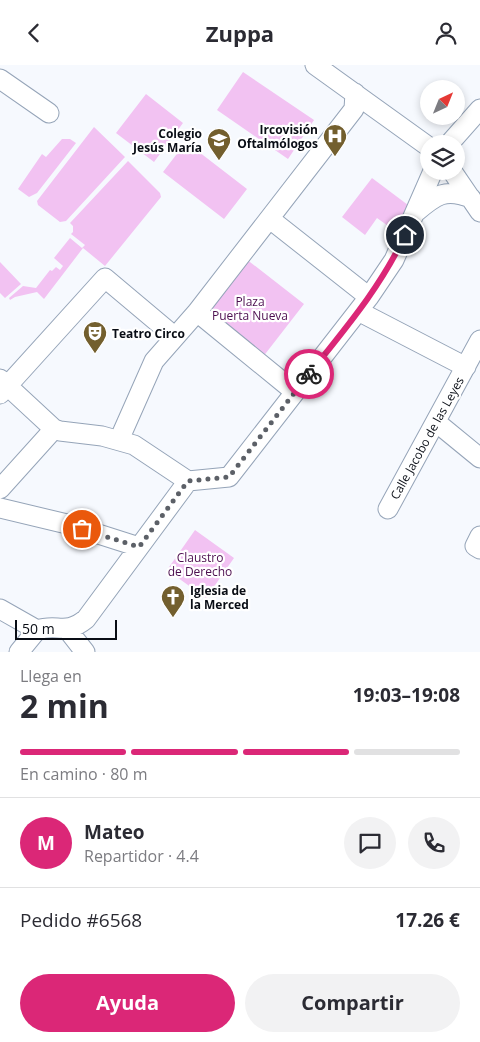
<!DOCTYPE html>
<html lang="es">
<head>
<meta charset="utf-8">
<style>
  :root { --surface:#fff; --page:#f2f2f3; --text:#2b2b33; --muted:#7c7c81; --line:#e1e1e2; --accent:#db2777 }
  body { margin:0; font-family:"Open Sans",sans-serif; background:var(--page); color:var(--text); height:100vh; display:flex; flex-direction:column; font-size:19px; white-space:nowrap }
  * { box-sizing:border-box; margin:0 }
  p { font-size:16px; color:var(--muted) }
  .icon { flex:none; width:28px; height:28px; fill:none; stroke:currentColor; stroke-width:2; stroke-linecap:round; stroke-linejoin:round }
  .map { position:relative; height:587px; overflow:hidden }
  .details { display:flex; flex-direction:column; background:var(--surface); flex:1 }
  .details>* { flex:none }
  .needle { width:32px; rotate:43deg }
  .buttons { position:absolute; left:420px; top:15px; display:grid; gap:10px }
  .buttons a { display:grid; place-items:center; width:45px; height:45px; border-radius:50%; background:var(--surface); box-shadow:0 2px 8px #0003; font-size:25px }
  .scale { position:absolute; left:15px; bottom:12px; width:102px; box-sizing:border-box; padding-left:5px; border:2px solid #090d15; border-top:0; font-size:14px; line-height:18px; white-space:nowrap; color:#090d15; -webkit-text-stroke:4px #fff; paint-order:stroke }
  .pin { position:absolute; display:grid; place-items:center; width:42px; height:42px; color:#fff; margin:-21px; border:2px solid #fff; border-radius:50%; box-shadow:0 1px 5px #0007 }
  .courier { position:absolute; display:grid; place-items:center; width:50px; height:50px; margin:-25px; border:4px solid #db2777; border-radius:50%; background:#fff; color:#222; box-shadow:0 1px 6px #0007 }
  .headline em { font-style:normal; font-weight:700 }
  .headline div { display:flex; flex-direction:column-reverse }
  .headline { display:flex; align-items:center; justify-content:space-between; height:85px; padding:0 20px }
  h1 { font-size:32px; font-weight:700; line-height:38px }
  .bar { display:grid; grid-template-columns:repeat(4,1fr); gap:8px 5px; align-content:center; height:60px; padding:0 20px }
  .bar i { height:6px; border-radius:4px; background:var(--line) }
  .bar .current { background:var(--accent) }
  .bar p { grid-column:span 4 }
  .line { display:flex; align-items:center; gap:12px; padding:0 20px; border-top:1px solid var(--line) }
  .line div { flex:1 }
  .round { display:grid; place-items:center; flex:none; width:52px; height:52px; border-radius:26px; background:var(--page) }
  .button { display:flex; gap:10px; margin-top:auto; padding:10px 20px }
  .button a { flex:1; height:58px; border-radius:30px; background:var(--accent); color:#fff; font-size:20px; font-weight:700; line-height:58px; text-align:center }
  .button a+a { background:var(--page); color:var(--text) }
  header { display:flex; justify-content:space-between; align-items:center; height:65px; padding:0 20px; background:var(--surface); font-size:22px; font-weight:700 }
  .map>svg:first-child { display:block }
</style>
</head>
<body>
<header><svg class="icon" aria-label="back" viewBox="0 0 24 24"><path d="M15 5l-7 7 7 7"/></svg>Zuppa<svg class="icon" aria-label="person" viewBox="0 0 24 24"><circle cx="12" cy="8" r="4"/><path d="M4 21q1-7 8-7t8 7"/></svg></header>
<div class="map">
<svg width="480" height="587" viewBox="0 0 480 587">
  <rect width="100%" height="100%" fill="#f6f9fe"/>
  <path fill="#f2c2f2" d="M243,7L314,55L288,94L217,45Z
    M146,29L183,58L154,97L116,68Z
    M94,62L125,92L66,156L60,157L38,140L37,136Z
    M62,74H70L76,78L37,128L29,132L18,124L42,89L46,92Z
    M186,77L247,124L224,154L163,107Z
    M128,96L160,128L161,132L105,201L83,183L44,234L37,227L15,232L10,235L9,233L23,221L36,223L50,205L52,206L56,202L60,205L63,201L54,193L70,173L82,183L85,180L71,169L73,167V161L70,158Z
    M372,113L408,140L395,166L377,153L365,170L342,152Z
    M241,190L304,239L259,297L197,248Z
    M0,197L21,219L5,233L0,228Z
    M195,465L234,493L206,533L167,505Z"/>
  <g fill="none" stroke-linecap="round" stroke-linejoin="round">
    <g stroke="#95a4b8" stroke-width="21">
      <path id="minor" d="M315,0L429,82
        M0,14L49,48
        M449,79L480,44
        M452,106L480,147
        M416,147C436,130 445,123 471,133
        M270,154L369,232
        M358,246L466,302
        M197,247L295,327
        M0,314L54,364L60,366L102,371L134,380L188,416
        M0,329L105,213L174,271
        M436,357L480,393
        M119,375L154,296L197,247L354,44L355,28
        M0,424L54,364
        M0,443L67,459L139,482
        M388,444L480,275
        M480,471L475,481L480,484
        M0,544L37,565
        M67,564L85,587
        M37,565C58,558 65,571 86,554L188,416L229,412L369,232L394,195L433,106
        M19,587L37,565"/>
    </g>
    <use href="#minor" stroke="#fff" stroke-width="19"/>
  </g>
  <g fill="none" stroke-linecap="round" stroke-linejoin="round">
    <path stroke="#5c6067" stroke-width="5" stroke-dasharray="0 9" d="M82,464L139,482L188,416L229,412L309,309"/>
    <path stroke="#db2777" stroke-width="6" d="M309,309C344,265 381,222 405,170"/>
  </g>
  <defs>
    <g id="hospital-pin" transform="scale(1.25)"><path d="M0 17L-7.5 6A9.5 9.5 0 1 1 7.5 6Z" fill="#735f2e" stroke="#fff"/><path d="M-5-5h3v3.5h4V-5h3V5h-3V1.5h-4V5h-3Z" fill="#fff"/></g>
    <g id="school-pin" transform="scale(1.25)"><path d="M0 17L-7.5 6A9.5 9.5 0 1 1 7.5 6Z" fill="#735f2e" stroke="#fff"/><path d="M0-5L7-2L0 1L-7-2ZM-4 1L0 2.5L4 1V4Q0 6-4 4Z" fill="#fff"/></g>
    <g id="theatre-pin" transform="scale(1.25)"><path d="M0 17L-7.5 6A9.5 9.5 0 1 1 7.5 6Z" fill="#735f2e" stroke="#fff"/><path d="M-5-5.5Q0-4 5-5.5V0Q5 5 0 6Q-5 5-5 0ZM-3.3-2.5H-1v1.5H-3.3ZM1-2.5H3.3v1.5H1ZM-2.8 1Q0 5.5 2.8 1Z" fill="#fff"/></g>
    <g id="church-pin" transform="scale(1.25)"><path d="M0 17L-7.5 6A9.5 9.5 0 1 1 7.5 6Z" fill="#735f2e" stroke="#fff"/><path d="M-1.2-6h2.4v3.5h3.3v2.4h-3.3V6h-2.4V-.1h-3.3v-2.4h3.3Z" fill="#fff"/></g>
  </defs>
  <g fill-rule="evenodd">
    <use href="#hospital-pin" x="335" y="71"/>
    <use href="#school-pin" x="219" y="75"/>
    <use href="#theatre-pin" x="95" y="268"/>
    <use href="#church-pin" x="173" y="532"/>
  </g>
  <g text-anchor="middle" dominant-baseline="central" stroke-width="4.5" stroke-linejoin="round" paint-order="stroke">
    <g font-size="12" font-weight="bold" fill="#090d15" stroke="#fff" text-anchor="end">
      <text x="318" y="64">Ircovisión<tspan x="318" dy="14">Oftalmólogos</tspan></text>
      <text x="202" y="68">Colegio<tspan x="202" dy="14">Jesús María</tspan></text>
      <text x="112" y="268" text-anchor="start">Teatro Circo</text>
      <text x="190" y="525" text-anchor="start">Iglesia de<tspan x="190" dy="14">la Merced</tspan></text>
    </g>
    <g font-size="12" fill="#4c0e4f" stroke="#fff">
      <text x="250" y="236">Plaza<tspan x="250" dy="14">Puerta Nueva</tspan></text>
      <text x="200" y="492">Claustro<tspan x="200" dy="14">de Derecho</tspan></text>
    </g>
    <g font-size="12" fill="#090d15" stroke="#fff">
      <text transform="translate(427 373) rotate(-61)">Calle Jacobo de las Leyes</text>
    </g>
  </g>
</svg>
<div class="buttons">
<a><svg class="needle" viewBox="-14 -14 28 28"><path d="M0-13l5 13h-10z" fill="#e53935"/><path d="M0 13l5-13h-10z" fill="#7c7c81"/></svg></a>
<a><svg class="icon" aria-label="layers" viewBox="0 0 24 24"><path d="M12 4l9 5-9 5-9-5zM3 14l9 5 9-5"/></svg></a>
</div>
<div class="scale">50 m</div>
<div class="pin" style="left:82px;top:464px;background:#ea580c"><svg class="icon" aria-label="bag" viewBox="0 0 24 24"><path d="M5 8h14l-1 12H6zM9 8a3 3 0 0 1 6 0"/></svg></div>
<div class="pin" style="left:405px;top:170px;background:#1f2937"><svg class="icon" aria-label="home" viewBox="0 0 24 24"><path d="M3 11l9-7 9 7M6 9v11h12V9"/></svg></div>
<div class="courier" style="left:309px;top:309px"><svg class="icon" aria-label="bike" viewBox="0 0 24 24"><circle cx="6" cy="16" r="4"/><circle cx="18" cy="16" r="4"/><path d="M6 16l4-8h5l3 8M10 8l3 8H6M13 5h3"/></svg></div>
</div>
<section class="details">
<div class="headline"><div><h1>2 min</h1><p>Llega en</p></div><em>19:03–19:08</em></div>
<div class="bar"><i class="current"></i><i class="current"></i><i class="current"></i><i></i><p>En camino · 80 m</p></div>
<div class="line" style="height:90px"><b class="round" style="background:var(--accent);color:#fff">M</b><div><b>Mateo</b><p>Repartidor · 4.4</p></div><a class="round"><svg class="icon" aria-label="chat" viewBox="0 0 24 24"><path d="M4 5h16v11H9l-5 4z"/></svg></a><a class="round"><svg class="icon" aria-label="phone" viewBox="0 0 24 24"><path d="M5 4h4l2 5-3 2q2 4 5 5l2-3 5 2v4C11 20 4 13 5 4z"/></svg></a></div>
<div class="line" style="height:65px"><div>Pedido #6568</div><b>17.26 €</b></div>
<div class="button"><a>Ayuda</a><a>Compartir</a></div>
</section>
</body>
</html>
